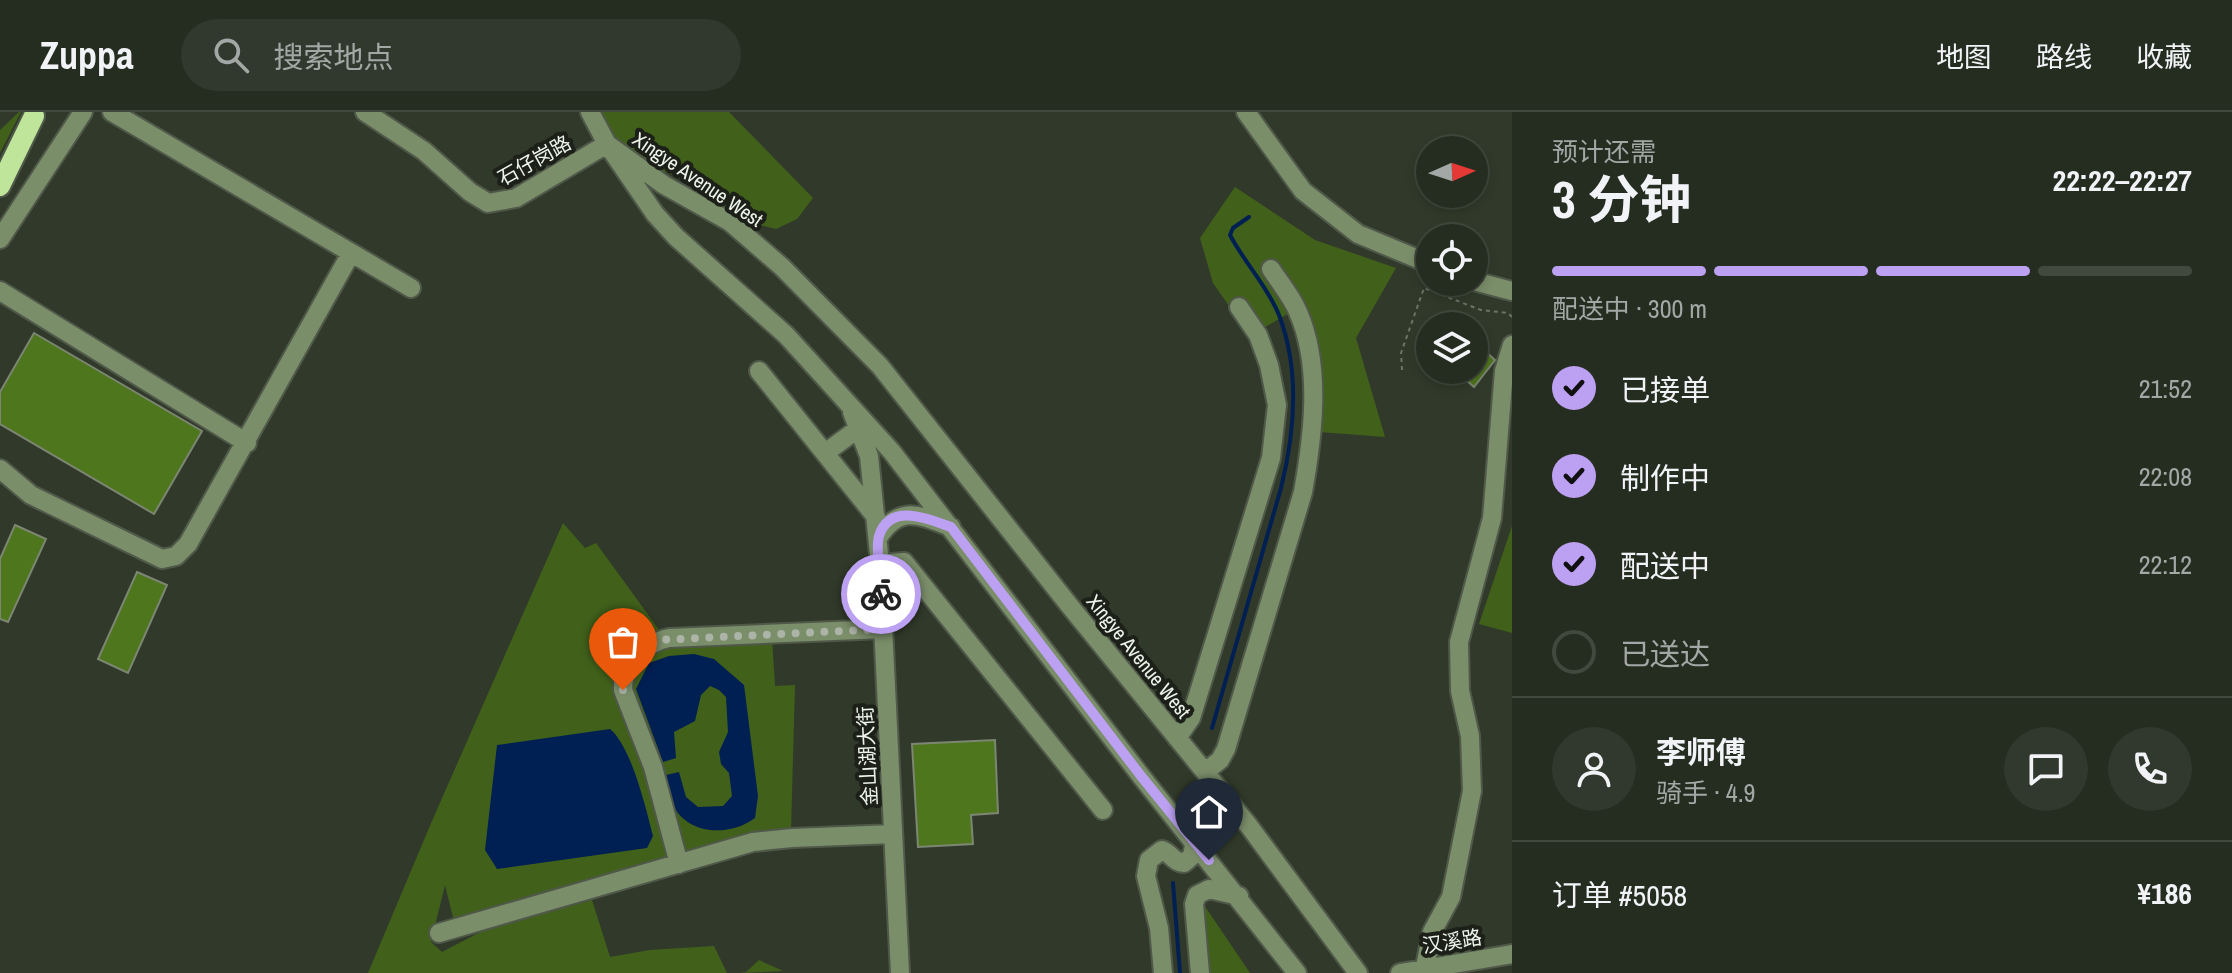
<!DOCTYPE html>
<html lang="zh">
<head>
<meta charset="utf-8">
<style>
  :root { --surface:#252c20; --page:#31382d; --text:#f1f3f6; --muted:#a3a7a5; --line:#42483e; --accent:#bca0f2 }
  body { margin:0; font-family:"Archivo Narrow","Noto Sans SC",sans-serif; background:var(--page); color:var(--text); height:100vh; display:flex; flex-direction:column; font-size:30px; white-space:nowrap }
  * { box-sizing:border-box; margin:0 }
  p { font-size:26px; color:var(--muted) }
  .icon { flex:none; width:44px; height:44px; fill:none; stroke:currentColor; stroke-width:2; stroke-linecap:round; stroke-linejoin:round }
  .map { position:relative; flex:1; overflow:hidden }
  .sheet { display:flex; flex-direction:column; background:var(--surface); width:720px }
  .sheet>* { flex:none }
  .needle { width:52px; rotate:87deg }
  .buttons { position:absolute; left:1416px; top:24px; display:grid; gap:16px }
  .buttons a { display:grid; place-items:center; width:72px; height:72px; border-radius:50%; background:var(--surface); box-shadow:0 4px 12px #0003,0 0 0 2px var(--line); font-size:40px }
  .pin { position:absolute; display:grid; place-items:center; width:68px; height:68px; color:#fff; margin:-82px -34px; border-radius:50% 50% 50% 0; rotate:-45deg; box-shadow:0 0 8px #0007 }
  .pin .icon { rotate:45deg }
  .courier { position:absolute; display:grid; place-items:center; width:80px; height:80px; margin:-40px; border:6px solid #bca0f2; border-radius:50%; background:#fff; color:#222; box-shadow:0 2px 10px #0007 }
  .head em { font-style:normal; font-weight:700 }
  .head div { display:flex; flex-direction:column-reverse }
  .head { display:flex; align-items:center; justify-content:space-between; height:136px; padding:0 40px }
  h1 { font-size:52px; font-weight:700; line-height:60px }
  .bar { display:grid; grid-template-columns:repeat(4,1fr); gap:12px 8px; align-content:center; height:96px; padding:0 40px }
  .bar i { height:10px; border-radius:6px; background:var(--line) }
  .bar .selected { background:var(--accent) }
  .bar p { grid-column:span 4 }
  .line { display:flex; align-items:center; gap:20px; padding:0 40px; border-top:2px solid var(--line) }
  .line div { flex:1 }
  .round { display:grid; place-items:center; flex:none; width:84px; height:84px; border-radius:42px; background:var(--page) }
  ol { padding:0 40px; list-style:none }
  li { display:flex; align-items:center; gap:24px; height:88px }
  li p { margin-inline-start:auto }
  li .icon { padding:8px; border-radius:50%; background:var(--accent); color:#111; stroke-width:4 }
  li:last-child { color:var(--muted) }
  li i { width:44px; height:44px; border:4px solid var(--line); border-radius:50% }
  header { display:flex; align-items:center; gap:48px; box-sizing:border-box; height:112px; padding:0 40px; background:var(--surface); border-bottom:2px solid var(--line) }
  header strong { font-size:38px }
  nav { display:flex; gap:44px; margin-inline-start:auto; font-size:28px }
  .search { width:560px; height:72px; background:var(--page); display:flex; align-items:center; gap:20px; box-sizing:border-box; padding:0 28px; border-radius:44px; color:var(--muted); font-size:30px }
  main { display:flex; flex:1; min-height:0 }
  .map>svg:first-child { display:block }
</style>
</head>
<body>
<header>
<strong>Zuppa</strong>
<div class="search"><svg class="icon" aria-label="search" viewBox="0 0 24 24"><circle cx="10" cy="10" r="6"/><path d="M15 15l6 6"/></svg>搜索地点</div>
<nav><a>地图</a><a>路线</a><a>收藏</a></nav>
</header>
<main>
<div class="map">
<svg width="1512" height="861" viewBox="0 0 1512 861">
  <rect width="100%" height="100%" fill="#313a2a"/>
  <path fill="#41611b" d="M19,0H21L0,41V18Z
    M601,0H729L813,86L797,107L776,117L760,113L737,93L636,46L612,21Z
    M1235,75L1315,128L1396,156L1356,226L1385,325L1320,320L1301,194L1250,224L1213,171L1200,126Z
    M563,411L585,436L596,431L660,519L771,511L775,574L795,573L791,717L454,809L445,773L431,830L442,840L484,818L592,788L610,845L650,838L714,834L727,861H368L432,709Z
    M1512,414V521L1479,512Z
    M1204,793L1250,861H1204L1198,797Z
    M759,848L783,859L740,861L746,860Z"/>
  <path fill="#001f52" d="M694,542L714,547L744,573L758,684L755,706C731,724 690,724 674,695C670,686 668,673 666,663L679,660L686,685L698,695L723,694L732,684L729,661L721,652L719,640L728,620L726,585L719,578L710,574L701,583L695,609L674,620L676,646L663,650L636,577L649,551L669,544Z
    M610,617C631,634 646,696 653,724L647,736L497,757L485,738L497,633Z"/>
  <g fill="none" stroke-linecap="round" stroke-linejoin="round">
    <path stroke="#001f52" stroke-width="4" d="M1212,616L1281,376C1295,320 1300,258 1279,203C1268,175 1244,150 1230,123L1233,116L1249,105
      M1173,771L1180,861"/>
  </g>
  <path fill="#4e761c" stroke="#7c8673" stroke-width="2" d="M34,221L202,319L154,402L0,312V280Z
    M1474,229L1495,248L1474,275L1455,258H1474Z
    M15,413L46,427L8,510L0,507V447Z
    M137,460L167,473L128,561L98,547Z
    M995,628L998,701L971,703L973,732L918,735L912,632Z"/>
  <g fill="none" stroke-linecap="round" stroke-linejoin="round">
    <g stroke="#4f5849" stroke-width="22">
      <path id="minor" d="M112,0L411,176
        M365,0L424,39L470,80L488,91L516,86L607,32
        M590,0L607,32L655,102L676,125L786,223L892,340L1141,664L1297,861
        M1246,0L1303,79L1358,122L1430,152
        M607,32L664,73L730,110L782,155L880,254L1069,493L1249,714L1358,861
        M0,127L83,0
        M1474,169L1512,179
        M0,179L247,331
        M759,259L876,405
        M852,300L869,344L880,452L900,861
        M825,341L859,316
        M0,357L31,383L162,447L176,444L188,432L351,141
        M878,426C900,392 919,403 951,415
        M880,452L904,450L1103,698
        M1177,626L1191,606L1271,346L1277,293L1269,253L1258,223L1239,195
        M1205,660L1220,648L1226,637L1303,380C1313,324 1322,254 1298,200C1292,185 1280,171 1271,157
        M679,752L653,655L623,578C622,554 646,530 669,526L883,517
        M439,821L753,730L792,726L893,722
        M1425,855L1432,820L1451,785L1472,679L1470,624L1460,579L1459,530L1492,406L1504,259L1512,233
        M1163,861L1159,816L1146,764L1149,748L1162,738C1171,741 1174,751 1184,751L1192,744L1195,729
        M1200,861L1194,792L1197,783L1209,777L1239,784
        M1400,861L1512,842"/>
    </g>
    <g stroke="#4f5849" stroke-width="24">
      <path id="major" d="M0,74L34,4"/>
    </g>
    <path stroke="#6c7466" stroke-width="2" stroke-dasharray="4 4" stroke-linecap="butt" d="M1402,258L1401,241L1424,176L1481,198L1508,201L1512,205"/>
    <use href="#minor" stroke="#7b8e6a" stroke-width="18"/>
    <use href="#major" stroke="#bee59a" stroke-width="20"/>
  </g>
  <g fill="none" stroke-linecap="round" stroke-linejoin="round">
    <path stroke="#acb3a7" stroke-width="8" stroke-dasharray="0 14.4" d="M623,578C622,556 641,539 658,528L883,517L881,482"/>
    <path stroke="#bca0f2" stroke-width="10" d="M881,482C881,468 875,436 879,424C890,390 928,407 951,415L1141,664L1209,748"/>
  </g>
  <g text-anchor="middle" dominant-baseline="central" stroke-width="8" stroke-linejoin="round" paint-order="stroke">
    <g font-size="20" fill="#eef4ea" stroke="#1c2018">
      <text transform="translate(534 48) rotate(-29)">石仔岗路</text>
      <text transform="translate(698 67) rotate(34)">Xingye Avenue West</text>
      <text transform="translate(1139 544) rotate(51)">Xingye Avenue West</text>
      <text transform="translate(867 644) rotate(-93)">金山湖大街</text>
      <text transform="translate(1452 829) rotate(-9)">汉溪路</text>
    </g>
  </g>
</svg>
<div class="buttons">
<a><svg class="needle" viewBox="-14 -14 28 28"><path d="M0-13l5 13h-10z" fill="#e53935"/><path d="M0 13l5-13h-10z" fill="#a3a7a5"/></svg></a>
<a><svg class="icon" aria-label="locate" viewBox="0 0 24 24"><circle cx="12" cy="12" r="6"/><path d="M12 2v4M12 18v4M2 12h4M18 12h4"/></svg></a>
<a><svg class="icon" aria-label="layers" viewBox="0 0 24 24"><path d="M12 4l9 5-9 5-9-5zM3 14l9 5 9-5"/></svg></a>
</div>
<div class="pin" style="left:623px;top:578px;background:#ea580c"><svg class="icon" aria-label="bag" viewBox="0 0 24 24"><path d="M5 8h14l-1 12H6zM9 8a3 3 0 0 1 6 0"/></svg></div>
<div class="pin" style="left:1209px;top:748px;background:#1f2937"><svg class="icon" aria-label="home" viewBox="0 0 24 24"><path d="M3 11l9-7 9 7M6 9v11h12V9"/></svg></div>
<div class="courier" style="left:881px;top:482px"><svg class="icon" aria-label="bike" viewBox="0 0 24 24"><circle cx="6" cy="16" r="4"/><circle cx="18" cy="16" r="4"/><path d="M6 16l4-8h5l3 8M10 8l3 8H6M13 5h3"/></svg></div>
</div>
<section class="sheet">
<div class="head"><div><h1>3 分钟</h1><p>预计还需</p></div><em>22:22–22:27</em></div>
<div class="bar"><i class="selected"></i><i class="selected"></i><i class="selected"></i><i></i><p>配送中 · 300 m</p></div>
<ol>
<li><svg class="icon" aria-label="check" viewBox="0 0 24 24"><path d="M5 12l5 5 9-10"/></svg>已接单<p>21:52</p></li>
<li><svg class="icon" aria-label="check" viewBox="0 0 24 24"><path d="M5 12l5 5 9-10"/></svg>制作中<p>22:08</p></li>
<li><svg class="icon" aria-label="check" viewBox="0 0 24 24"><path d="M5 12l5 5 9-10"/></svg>配送中<p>22:12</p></li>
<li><i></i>已送达</li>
</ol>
<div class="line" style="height:144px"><a class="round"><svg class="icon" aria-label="person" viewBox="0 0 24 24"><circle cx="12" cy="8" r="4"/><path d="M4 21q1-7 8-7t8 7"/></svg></a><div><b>李师傅</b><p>骑手 · 4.9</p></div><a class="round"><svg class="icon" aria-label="chat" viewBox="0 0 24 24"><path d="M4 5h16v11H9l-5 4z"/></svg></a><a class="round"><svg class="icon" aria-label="phone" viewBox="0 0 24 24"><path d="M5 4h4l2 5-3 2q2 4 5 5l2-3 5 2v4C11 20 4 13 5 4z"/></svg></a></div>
<div class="line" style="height:104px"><div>订单 #5058</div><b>¥186</b></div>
</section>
</main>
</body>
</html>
